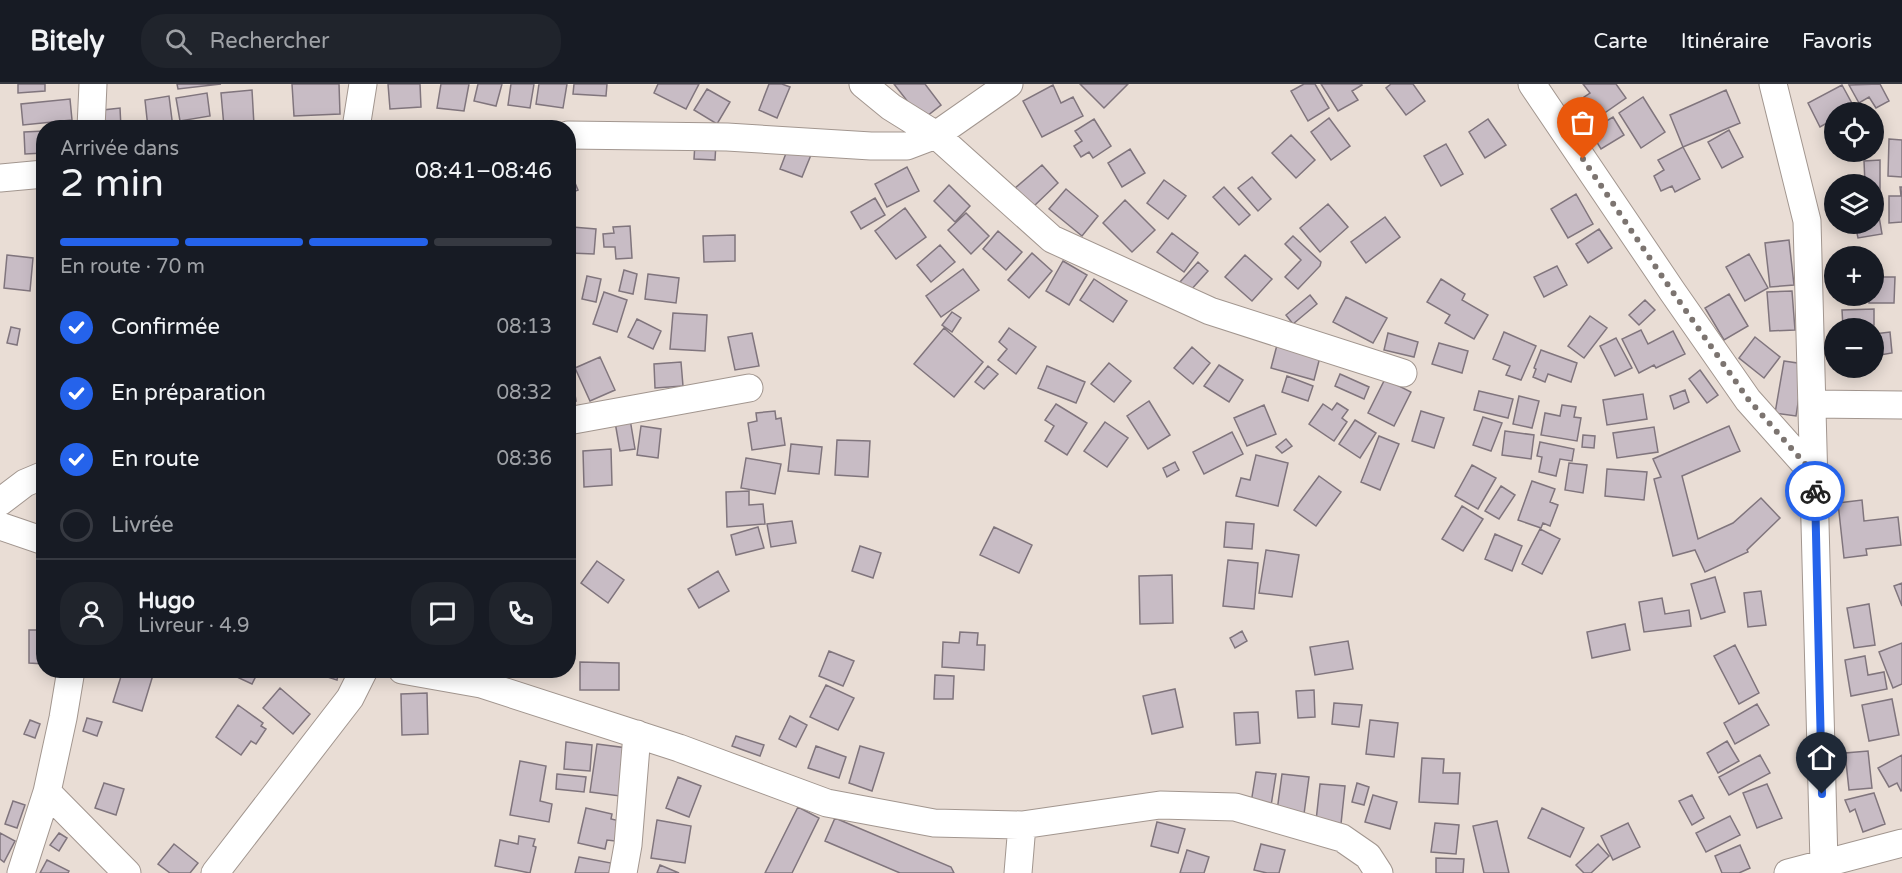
<!DOCTYPE html>
<html lang="fr">
<head>
<meta charset="utf-8">
<style>
  :root { --surface:#171b24; --page:#20242c; --text:#f1f3f6; --muted:#9ea1a6; --line:#363941; --accent:#2563eb }
  body { margin:0; font-family:"Varela Round",sans-serif; background:var(--page); color:var(--text); height:100vh; display:flex; flex-direction:column; font-size:22px; white-space:nowrap }
  * { box-sizing:border-box; margin:0 }
  p { font-size:20px; color:var(--muted) }
  .icon { flex:none; width:33px; height:33px; fill:none; stroke:currentColor; stroke-width:2; stroke-linecap:round; stroke-linejoin:round }
  .map { position:relative; flex:1; overflow:hidden }
  .panel { position:absolute; left:36px; top:36px; width:540px; height:558px; display:flex; flex-direction:column; background:var(--surface); border-radius:24px; box-shadow:0 3px 15px #0003 }
  .panel>* { flex:none }
  .fabs { position:absolute; left:1824px; top:18px; display:grid; gap:12px }
  .fabs a { display:grid; place-items:center; width:60px; height:60px; border-radius:50%; background:var(--surface); box-shadow:0 3px 15px #0003; font-size:30px }
  .pin { position:absolute; display:grid; place-items:center; width:51px; height:51px; color:#fff; margin:-62px -26px; border-radius:50% 50% 50% 0; rotate:-45deg; box-shadow:0 0 6px #0007 }
  .pin .icon { rotate:45deg }
  .courier { position:absolute; display:grid; place-items:center; width:60px; height:60px; margin:-30px; border:4px solid #2563eb; border-radius:50%; background:#fff; color:#222; box-shadow:0 2px 8px #0007 }
  .overview em { font-style:normal; font-weight:600 }
  .overview div { display:flex; flex-direction:column-reverse }
  .overview { display:flex; align-items:center; justify-content:space-between; height:102px; padding:0 24px }
  h1 { font-size:39px; font-weight:600; line-height:45px }
  .bar { display:grid; grid-template-columns:repeat(4,1fr); gap:9px 6px; align-content:center; height:72px; padding:0 24px }
  .bar i { height:8px; border-radius:4px; background:var(--line) }
  .bar .selected { background:var(--accent) }
  .bar p { grid-column:span 4 }
  .line { display:flex; align-items:center; gap:15px; padding:0 24px; border-top:2px solid var(--line) }
  .line div { flex:1 }
  .round { display:grid; place-items:center; flex:none; width:63px; height:63px; border-radius:24px; background:var(--page) }
  ol { padding:0 24px; list-style:none }
  li { display:flex; align-items:center; gap:18px; height:66px }
  li p { margin-inline-start:auto }
  li .icon { padding:6px; border-radius:50%; background:var(--accent); color:#fff; stroke-width:4 }
  li:last-child { color:var(--muted) }
  li i { width:33px; height:33px; border:3px solid var(--line); border-radius:50% }
  header { display:flex; align-items:center; gap:36px; box-sizing:border-box; height:84px; padding:0 30px; background:var(--surface); border-bottom:2px solid var(--line) }
  header strong { font-size:28px }
  nav { display:flex; gap:33px; margin-inline-start:auto; font-size:21px }
  .search { width:420px; height:54px; background:var(--page); display:flex; align-items:center; gap:15px; box-sizing:border-box; padding:0 21px; border-radius:24px; color:var(--muted); font-size:22px }
  .map>svg:first-child { display:block }
</style>
</head>
<body>
<header>
<strong>Bitely</strong>
<div class="search"><svg class="icon" aria-label="search" viewBox="0 0 24 24"><circle cx="10" cy="10" r="6"/><path d="M15 15l6 6"/></svg>Rechercher</div>
<nav><a>Carte</a><a>Itinéraire</a><a>Favoris</a></nav>
</header>
<div class="map">
<svg width="1902" height="789" viewBox="0 0 1902 789">
  <rect width="100%" height="100%" fill="#e9ddd5"/>
  <path fill="#c8bcc5" stroke="#80757d" stroke-width="1.5" d="M18,0H45V7L18,9Z
    M177,0H221L178,5Z
    M292,0H339L340,30L294,32Z
    M388,0H420L421,23L390,25Z
    M441,0H469L464,27L437,24Z
    M478,0H502L496,22L474,17Z
    M511,0H534L530,24L508,21Z
    M539,0H567L563,24L536,20Z
    M574,0H607L606,12L573,10Z
    M658,0H699L686,25L654,9Z
    M769,0H782L790,3L777,34L759,26Z
    M894,0H925L941,21L922,36Z
    M1080,0H1128L1104,24Z
    M1304,0H1315L1329,24L1308,37L1291,7Z
    M1321,0H1361L1362,1L1352,7L1358,16L1338,27Z
    M1391,0H1413L1425,17L1406,31L1386,4Z
    M1583,0H1616L1626,14L1583,44L1569,23L1590,9Z
    M1880,0L1889,17L1876,24L1869,13L1859,19L1849,1Z
    M1053,1L1061,19L1073,13L1083,32L1042,53L1023,17Z
    M1842,1L1855,25L1848,28H1834V35L1820,43L1808,19Z
    M707,5L730,18L717,40L694,26Z
    M252,6L254,41L224,43L221,9Z
    M1726,6L1740,39L1683,63L1670,31Z
    M207,9L210,32L180,37L176,14Z
    M169,12L173,44H148L145,16Z
    M1643,13L1665,48L1641,64L1619,29Z
    M70,15L72,36L23,41L21,20Z
    M120,24L121,44H105L103,26Z
    M1613,33L1624,51L1601,65L1590,47Z
    M1329,34L1350,62L1331,76L1311,48Z
    M1094,35L1111,62L1093,74L1089,68L1081,73L1074,62L1082,57L1075,47Z
    M1488,35L1506,61L1485,74L1469,48Z
    M1729,46L1743,73L1722,84L1708,58Z
    M44,47V69L25,70L24,48Z
    M1291,51L1315,76L1296,94L1272,69Z
    M1889,55L1902,56V93L1888,92Z
    M695,59H716L715,76L694,75Z
    M1446,60L1463,90L1441,102L1424,72Z
    M1683,63L1700,95L1675,108L1672,102L1661,107L1654,92L1664,86L1658,76Z
    M788,64L813,66L802,93L780,85Z
    M1130,65L1145,89L1122,103L1108,79Z
    M1880,76V108H1874V100H1865L1864,77Z
    M1042,81L1058,99L1033,123L1015,104Z
    M907,83L919,107L887,123L875,100Z
    M568,87H570L578,106L568,110Z
    M1252,93L1271,115L1258,127L1238,104Z
    M1164,96L1186,112L1168,135L1147,119Z
    M949,101L970,122L955,138L934,117Z
    M1224,103L1250,131L1239,141L1213,113Z
    M1900,103H1902V138L1889,139V112H1901Z
    M1066,105L1098,132L1082,152L1049,125Z
    M1576,110L1593,140L1568,154L1551,125Z
    M875,114L885,131L861,145L851,128Z
    M1874,115H1876L1882,150L1858,154L1855,140H1874Z
    M1125,116L1155,146L1132,168L1103,139Z
    M1328,120L1348,143L1320,168L1300,144Z
    M905,124L926,153L896,175L875,147Z
    M966,129L989,152L971,170L948,146Z
    M1385,133L1400,153L1366,179L1351,158Z
    M630,142L632,174L616,175L615,163H604L603,150L614,149L613,143Z
    M572,143L596,145L594,170L570,169Z
    M1599,145L1612,164L1588,179L1576,160Z
    M998,147L1022,168L1006,186L983,165Z
    M1172,149L1198,169L1184,188L1157,168Z
    M735,151V177L704,178L703,152Z
    M1293,152L1321,178L1320,182L1298,205L1285,193L1301,176L1285,160Z
    M1789,156L1794,201L1770,203L1765,159Z
    M940,161L955,178L931,198L917,181Z
    M1032,169L1052,187L1029,214L1008,196Z
    M1749,170L1768,204L1745,217L1726,183Z
    M7,171L33,174L30,207L4,204Z
    M1245,171L1272,195L1252,217L1225,193Z
    M1063,177L1087,191L1069,221L1046,207Z
    M1198,178L1208,187L1190,207L1180,198Z
    M1557,182L1567,201L1544,213L1534,193Z
    M963,185L979,206L941,233L926,212Z
    M624,186L637,190L633,210L619,207Z
    M648,190L679,194L676,219L645,215Z
    M587,192L601,195L596,218L582,215Z
    M1874,193H1895L1894,219H1869V212H1874Z
    M1094,195L1127,217L1113,238L1080,216Z
    M1441,195L1465,210L1462,216L1488,231L1474,255L1445,239L1450,231L1427,218Z
    M1792,207L1795,246L1770,247L1767,208Z
    M604,208L627,216L617,248L593,240Z
    M1729,210L1748,242L1724,256L1705,224Z
    M1310,211L1317,220L1293,240L1286,231Z
    M1346,213L1387,234L1373,259L1333,238Z
    M1645,216L1655,226L1639,241L1629,231Z
    M1874,225V241L1843,243L1842,226Z
    M952,228L961,234L952,248L942,241Z
    M673,229L707,231L705,267L670,265Z
    M1590,232L1607,244L1584,274L1568,262Z
    M637,235L661,247L653,265L628,253Z
    M11,243L20,245L17,261L7,259Z
    M944,244L983,278L954,313L914,280Z
    M1009,244L1036,263L1016,290L998,276L1007,265L999,258Z
    M1641,246L1648,260L1673,247L1685,270L1656,284L1654,281L1639,289L1622,255Z
    M1504,248L1536,262L1521,296L1506,291L1510,282L1493,275Z
    M1890,248L1892,269L1874,272V250Z
    M752,249L759,282L735,286L728,253Z
    M1388,249L1418,258L1414,273L1384,266Z
    M1755,253L1780,273L1764,294L1739,274Z
    M1616,254L1632,284L1615,292L1600,262Z
    M1439,259L1468,267L1462,289L1432,280Z
    M1277,261L1320,273L1314,296L1271,284Z
    M1192,263L1210,279L1193,300L1174,284Z
    M1541,266L1577,279L1571,298L1548,290L1545,298L1533,293L1536,285L1534,284Z
    M600,273L615,306L590,317L575,284Z
    M1784,277L1804,280L1796,332L1775,329Z
    M681,278L683,302L655,304L654,280Z
    M1109,279L1131,297L1114,318L1091,300Z
    M1219,281L1243,296L1229,318L1204,302Z
    M988,282L998,290L984,305L975,298Z
    M1047,282L1085,298L1076,319L1038,304Z
    M1700,286L1718,311L1707,319L1689,295Z
    M568,290H572L576,317L568,318Z
    M1340,290L1369,303L1364,315L1335,302Z
    M1287,292L1313,302L1308,317L1282,308Z
    M1385,295L1411,308L1394,342L1368,329Z
    M1685,306L1689,318L1674,325L1670,312Z
    M1479,307L1513,315L1508,334L1474,326Z
    M1643,310L1647,335L1607,341L1603,316Z
    M1519,312L1539,317L1532,344L1513,340Z
    M1149,317L1170,351L1148,365L1127,332Z
    M1337,319L1348,326L1342,334L1347,338L1334,357L1309,340L1323,320L1332,326Z
    M1056,320L1087,339L1067,371L1045,357L1054,342L1045,336Z
    M1264,321L1276,350L1247,362L1234,334Z
    M1562,321L1576,323L1574,333L1581,334L1577,357L1541,351L1545,329L1560,332Z
    M775,327L776,335L781,334L785,361L752,366L748,339L757,337L756,329Z
    M1421,327L1444,334L1434,364L1412,357Z
    M1483,333L1502,339L1491,367L1473,361Z
    M630,335L635,365L620,367L615,338Z
    M1355,336L1376,349L1360,374L1339,360Z
    M1105,338L1128,354L1107,383L1084,367Z
    M641,342L661,345L658,374L637,371Z
    M1729,342L1740,367L1682,392L1698,455L1733,439L1761,414L1780,434L1747,466L1748,468L1705,488L1695,466L1673,472L1654,395L1661,393L1653,375Z
    M1654,343L1658,368L1617,374L1613,349Z
    M1505,347L1534,351L1531,375L1502,371Z
    M1232,348L1243,370L1204,390L1193,368Z
    M1583,351L1595,352L1594,364L1582,363Z
    M1379,352L1399,360L1380,406L1361,398Z
    M1286,355L1292,362L1282,369L1276,363Z
    M837,356L870,357L868,393L835,391Z
    M1540,358L1574,365L1572,377L1560,375L1556,392L1539,388L1542,373L1537,372Z
    M791,360L822,363L819,390L788,387Z
    M611,365L612,401L584,403L583,367Z
    M1256,371L1288,379L1278,422L1236,412L1241,394L1250,396Z
    M746,374L781,380L775,410L741,404Z
    M1175,378L1179,386L1167,393L1163,384Z
    M1569,379L1587,381L1583,409L1565,406Z
    M1472,381L1496,394L1478,425L1455,412Z
    M1607,385L1647,388L1644,416L1605,412Z
    M1319,392L1341,408L1316,442L1294,426Z
    M1532,397L1555,405L1550,418L1558,421L1550,442L1543,439L1541,444L1518,436Z
    M1501,402L1515,411L1499,435L1485,427Z
    M749,407V421L763,420L765,440L727,443L726,408Z
    M1862,416L1864,437L1898,433L1901,461L1866,465L1867,471L1844,474L1838,419Z
    M1462,422L1483,435L1463,467L1442,455Z
    M792,437L796,459L771,463L767,440Z
    M1226,438L1254,440L1252,465L1224,463Z
    M758,443L764,464L736,471L731,451Z
    M994,443L1032,461L1019,489L980,471Z
    M1540,445L1560,455L1542,490L1522,480Z
    M1495,450L1522,462L1512,487L1485,475Z
    M860,462L881,469L873,494L852,487Z
    M1266,466L1299,471L1292,513L1259,509Z
    M1228,476L1258,479L1254,525L1223,522Z
    M597,477L624,496L608,519L581,499Z
    M718,487L729,507L699,524L688,505Z
    M1172,491L1173,539L1140,540L1139,492Z
    M1715,493L1725,528L1701,535L1691,500Z
    M1902,499V522L1894,502Z
    M1761,507L1766,541L1748,543L1744,509Z
    M1662,514L1665,530L1689,526L1691,542L1644,548L1639,518Z
    M1869,520L1875,561L1854,564L1847,524Z
    M1625,540L1630,566L1592,574L1587,548Z
    M29,546H44V580L29,579Z
    M1242,547L1247,557L1235,564L1230,554Z
    M960,548L978,549L977,561H985L984,586L942,583L943,558L959,559Z
    M1348,557L1353,585L1315,591L1310,563Z
    M1902,559V600L1893,604L1879,568Z
    M1735,561L1759,609L1739,620L1714,572Z
    M829,567L854,577L843,602L819,592Z
    M1865,572L1868,591L1884,588L1887,605L1851,612L1845,576Z
    M580,578L619,579V606H580Z
    M123,586H138L153,591L142,627L113,618Z
    M227,586H259L252,600L226,588Z
    M306,586H339L337,596Z
    M935,591L954,592L953,615H934Z
    M826,601L854,614L838,646L810,633Z
    M280,604L310,630L293,650L263,624Z
    M1175,605L1183,643L1152,650L1143,612Z
    M1314,606L1315,633L1298,634L1296,607Z
    M427,609L428,650L402,651L401,610Z
    M1892,615L1899,651L1869,657L1862,621Z
    M1334,619L1362,621L1359,643L1332,640Z
    M1757,620L1769,641L1735,660L1724,639Z
    M238,621L263,639L261,642L266,645L256,660L251,657L241,671L216,653Z
    M1258,628L1260,659L1236,661L1234,629Z
    M790,632L807,641L796,663L779,655Z
    M87,634L102,638L97,652L83,647Z
    M30,636L40,640L35,654L24,650Z
    M1370,636L1398,639L1394,673L1366,670Z
    M736,652L764,661L760,672L732,662Z
    M1727,657L1739,677L1718,689L1707,669Z
    M566,658L592,661L590,687L564,685Z
    M597,660L627,664L620,712L590,708Z
    M816,662L846,673L839,694L808,684Z
    M860,662L884,669L872,707L849,699Z
    M1868,667L1872,704L1849,706L1845,669Z
    M1760,671L1770,689L1729,711L1719,693Z
    M1902,671V706L1901,707L1897,699L1889,703L1878,684Z
    M1422,674L1444,675L1443,689H1460L1458,720L1419,718Z
    M520,677L546,682L540,717L552,720L549,738L510,731Z
    M1256,688L1276,690L1271,722L1251,719Z
    M557,690L586,693L584,708L556,705Z
    M1282,690L1309,693L1304,730L1277,727Z
    M678,693L701,702L689,733L666,724Z
    M104,699L124,705L116,731L95,724Z
    M1357,699L1369,703L1364,721L1352,718Z
    M1320,700L1345,702L1341,740L1316,737Z
    M1767,700L1782,734L1757,744L1743,709Z
    M1874,709L1885,740L1863,748L1855,725L1850,728L1845,716Z
    M1373,711L1397,718L1390,745L1365,738Z
    M1692,711L1704,734L1692,741L1679,717Z
    M13,717L25,721L17,744L5,740Z
    M798,723L819,734L792,789H765Z
    M586,724L612,730L611,735L620,737L615,757L607,756L605,765L578,759Z
    M1542,724L1584,744L1570,773L1528,754Z
    M1730,732L1740,751L1706,768L1696,749Z
    M835,734L951,783L954,789H900L825,757Z
    M657,736L691,742L685,779L651,774Z
    M1497,737L1509,789H1484L1473,742Z
    M1157,738L1185,745L1178,769L1151,762Z
    M1435,739L1459,741L1456,770L1431,768Z
    M1628,739L1640,763L1613,776L1601,752Z
    M0,749L15,757L4,778L0,775Z
    M59,749L67,754L59,767L50,761Z
    M519,752L535,755L533,762L536,763L530,789L495,782L500,756L518,760Z
    M174,760L198,779L190,789H170L158,780Z
    M1261,760L1285,766L1279,789H1267L1254,786Z
    M1598,760L1609,772L1591,789H1584L1576,781Z
    M1740,761L1750,784L1739,789H1722L1715,772Z
    M1187,766L1209,773L1204,789H1180Z
    M579,773L611,779L609,789H575Z
    M1436,774L1464,775L1463,789H1436Z
    M47,776L69,787L68,789H40Z
    M660,781L679,789H657Z"/>
  <g fill="none" stroke-linecap="round" stroke-linejoin="round">
    <g stroke="#a2968f" stroke-width="29">
      <path id="street" d="M863,0L891,23L936,51L1052,155L1210,227L1403,289
        M1532,0L1672,207L1748,316L1814,390
        M1773,0L1807,137L1824,779L1822,789
        M91,44L93,0
        M356,44L363,0
        M568,51L727,53L871,62H907L936,51L1009,0
        M0,94L44,90
        M1812,320L1902,321
        M568,337L749,304
        M0,418L25,399L44,391
        M0,442L44,457
        M402,586L481,600L679,664L827,719L934,739L1022,741L1160,721L1235,723L1342,754L1368,772L1379,789
        M47,708L127,789
        M21,789L47,708L63,634L71,586
        M215,789L350,614L364,586
        M623,789L628,761L637,650
        M1018,789L1022,741
        M1788,789L1902,759"/>
    </g>
    <use href="#street" stroke="#fff" stroke-width="27"/>
  </g>
  <g fill="none" stroke-linecap="round" stroke-linejoin="round">
    <path stroke="#7c7470" stroke-width="6" stroke-dasharray="0 10.8" d="M1583,75L1672,207L1748,315L1814,390L1815,407"/>
    <path stroke="#2563eb" stroke-width="8" d="M1815,407L1822,710"/>
  </g>
</svg>
<div class="fabs">
<a><svg class="icon" aria-label="locate" viewBox="0 0 24 24"><circle cx="12" cy="12" r="6"/><path d="M12 2v4M12 18v4M2 12h4M18 12h4"/></svg></a>
<a><svg class="icon" aria-label="layers" viewBox="0 0 24 24"><path d="M12 4l9 5-9 5-9-5zM3 14l9 5 9-5"/></svg></a>
<a>+</a>
<a>−</a>
</div>
<div class="pin" style="left:1583px;top:75px;background:#ea580c"><svg class="icon" aria-label="bag" viewBox="0 0 24 24"><path d="M5 8h14l-1 12H6zM9 8a3 3 0 0 1 6 0"/></svg></div>
<div class="pin" style="left:1822px;top:710px;background:#1f2937"><svg class="icon" aria-label="home" viewBox="0 0 24 24"><path d="M3 11l9-7 9 7M6 9v11h12V9"/></svg></div>
<div class="courier" style="left:1815px;top:407px"><svg class="icon" aria-label="bike" viewBox="0 0 24 24"><circle cx="6" cy="16" r="4"/><circle cx="18" cy="16" r="4"/><path d="M6 16l4-8h5l3 8M10 8l3 8H6M13 5h3"/></svg></div>
<section class="panel">
<div class="overview"><div><h1>2 min</h1><p>Arrivée dans</p></div><em>08:41–08:46</em></div>
<div class="bar"><i class="selected"></i><i class="selected"></i><i class="selected"></i><i></i><p>En route · 70 m</p></div>
<ol>
<li><svg class="icon" aria-label="check" viewBox="0 0 24 24"><path d="M5 12l5 5 9-10"/></svg>Confirmée<p>08:13</p></li>
<li><svg class="icon" aria-label="check" viewBox="0 0 24 24"><path d="M5 12l5 5 9-10"/></svg>En préparation<p>08:32</p></li>
<li><svg class="icon" aria-label="check" viewBox="0 0 24 24"><path d="M5 12l5 5 9-10"/></svg>En route<p>08:36</p></li>
<li><i></i>Livrée</li>
</ol>
<div class="line" style="height:108px"><a class="round"><svg class="icon" aria-label="person" viewBox="0 0 24 24"><circle cx="12" cy="8" r="4"/><path d="M4 21q1-7 8-7t8 7"/></svg></a><div><b>Hugo</b><p>Livreur · 4.9</p></div><a class="round"><svg class="icon" aria-label="chat" viewBox="0 0 24 24"><path d="M4 5h16v11H9l-5 4z"/></svg></a><a class="round"><svg class="icon" aria-label="phone" viewBox="0 0 24 24"><path d="M5 4h4l2 5-3 2q2 4 5 5l2-3 5 2v4C11 20 4 13 5 4z"/></svg></a></div>
</section>
</div>
</body>
</html>
